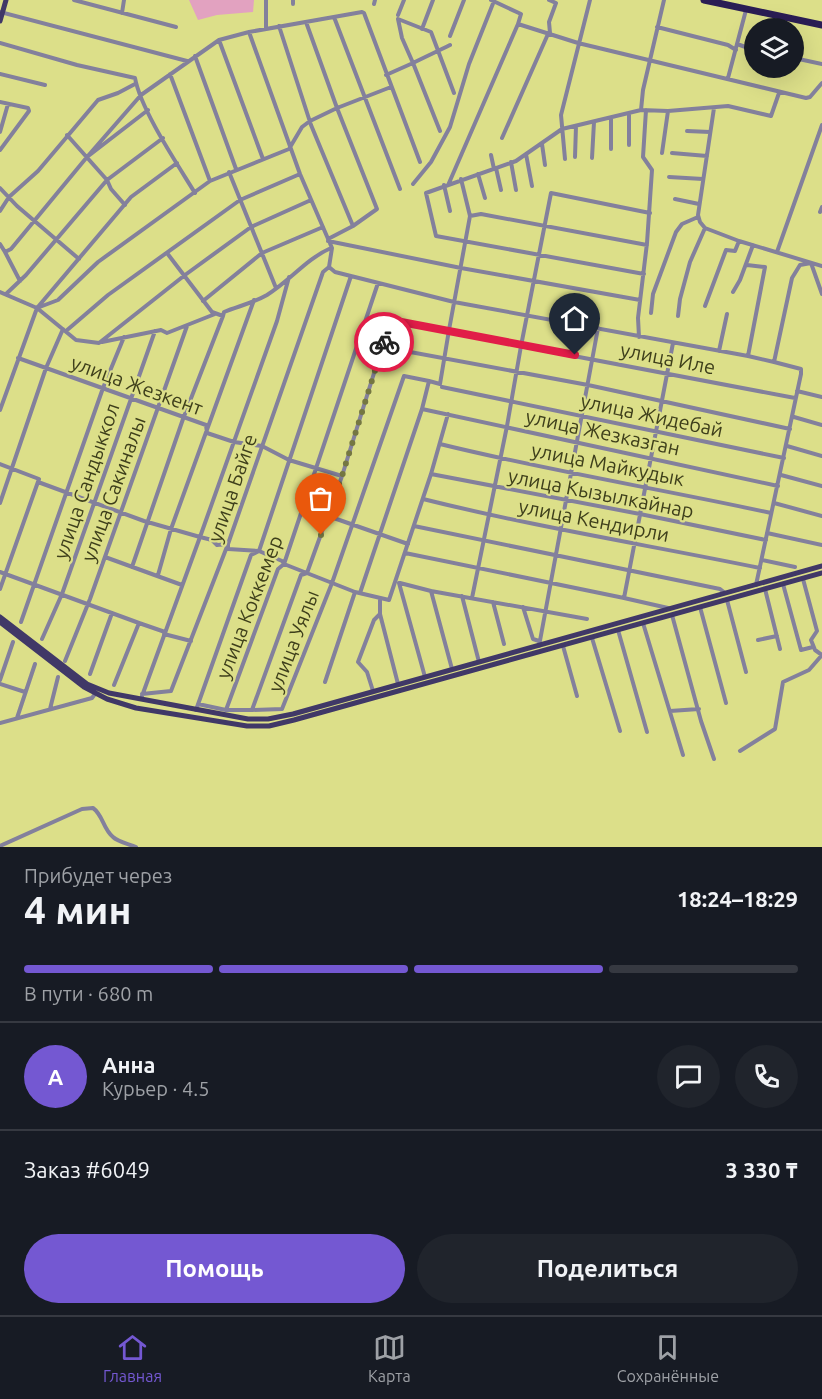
<!DOCTYPE html>
<html lang="ru">
<head>
<meta charset="utf-8">
<style>
  :root { --surface:#171b24; --page:#20242c; --text:#f1f3f6; --muted:#9ea1a6; --line:#363941; --accent:#7458d2 }
  body { margin:0; font-family:Ubuntu,sans-serif; background:var(--page); color:var(--text); height:100vh; display:flex; flex-direction:column; font-size:22px; white-space:nowrap }
  * { box-sizing:border-box; margin:0 }
  p { font-size:20px; color:var(--muted) }
  .icon { flex:none; width:33px; height:33px; fill:none; stroke:currentColor; stroke-width:2; stroke-linecap:round; stroke-linejoin:round }
  .map { position:relative; height:847px; overflow:hidden }
  .details { display:flex; flex-direction:column; background:var(--surface); flex:1 }
  .details>* { flex:none }
  .buttons { position:absolute; left:744px; top:18px; display:grid; gap:12px }
  .buttons a { display:grid; place-items:center; width:60px; height:60px; border-radius:50%; background:var(--surface); box-shadow:0 6px 24px #0002; font-size:30px }
  .pin { position:absolute; display:grid; place-items:center; width:51px; height:51px; color:#fff; margin:-62px -26px; border-radius:50% 50% 50% 0; rotate:-45deg; box-shadow:0 0 6px #0007 }
  .pin .icon { rotate:45deg }
  .courier { position:absolute; display:grid; place-items:center; width:60px; height:60px; margin:-30px; border:4px solid #e11d48; border-radius:50%; background:#fff; color:#222; box-shadow:0 2px 8px #0007 }
  .headline em { font-style:normal; font-weight:600 }
  .headline div { display:flex; flex-direction:column-reverse }
  .headline { display:flex; align-items:center; justify-content:space-between; height:102px; padding:0 24px }
  h1 { font-size:39px; font-weight:600; line-height:45px }
  .bar { display:grid; grid-template-columns:repeat(4,1fr); gap:9px 6px; align-content:center; height:72px; padding:0 24px }
  .bar i { height:8px; border-radius:4px; background:var(--line) }
  .bar .active { background:var(--accent) }
  .bar p { grid-column:span 4 }
  .line { display:flex; align-items:center; gap:15px; padding:0 24px; border-top:2px solid var(--line) }
  .line div { flex:1 }
  .round { display:grid; place-items:center; flex:none; width:63px; height:63px; border-radius:32px; background:var(--page) }
  .action { display:flex; gap:12px; margin-top:auto; padding:12px 24px }
  .action a { flex:1; height:69px; border-radius:36px; background:var(--accent); color:#fff; font-size:24px; font-weight:600; line-height:69px; text-align:center }
  .action a+a { background:var(--page); color:var(--text) }
  .tabs { display:flex; justify-content:space-around; align-items:center; height:84px; border-top:2px solid var(--line); background:var(--surface); font-size:16px; color:var(--muted) }
  .tabs a { display:grid; justify-items:center; gap:3px }
  .tabs .active { color:var(--accent) }
  .map>svg:first-child { display:block }
</style>
</head>
<body>
<div class="map">
<svg width="822" height="847" viewBox="0 0 822 847">
  <rect width="100%" height="100%" fill="#dcdf89"/>
  <path fill="#e2a2c0" d="M189,0H254L253,12L217,15L198,20Z"/>
  <g fill="none" stroke-linecap="round" stroke-linejoin="round">
    <path stroke="#83809c" stroke-width="4" d="M74,0L176,27
      M491,0L521,14L518,24L578,43L806,98L810,97L822,83
      M549,0L556,3L549,22L550,33
      M293,4V0
      M374,4L375,0
      M0,12L187,61
      M122,13L124,0
      M398,15L404,0
      M334,17L400,189
      M306,22L337,108L377,209L353,226
      M279,26L311,125L353,226L328,239
      M657,27L728,45L736,50
      M266,29V0
      M422,29L433,0
      M249,32L300,174L332,248L329,267
      M450,36L464,0
      M219,40L263,159
      M0,43L77,65L135,78C141,110 176,162 195,193
      M737,44L754,50
      M450,45C438,51 425,57 413,63L402,38L398,19L431,32L454,93
      M195,56L236,169
      M794,58L822,64
      M0,74L45,85
      M170,74L210,181
      M386,75L413,63L440,131
      M728,78L746,10
      M0,102L28,108L29,111L0,150
      M714,108L698,215L700,222L705,228L739,241L822,266
      M641,110L643,90L664,0
      M629,113V145
      M687,131L710,132
      M0,132L8,104
      M67,135L107,180L111,189L125,205
      M502,138L548,34
      M542,144L545,165
      M611,149V118
      M662,153L668,111
      M672,153L707,156
      M526,154L532,186
      M491,155L494,169
      M87,157L141,95L219,40L249,32L362,12L364,13L420,162
      M575,157L576,126
      M592,158L594,122
      M565,159L561,115L590,0
      M511,162L516,190
      M496,168L501,190
      M229,172L276,288
      M478,174L485,198
      M669,177L703,179
      M461,179L470,216L449,330L521,346L507,426L472,598
      M449,183L518,24
      M413,184L431,162L450,127L469,64L494,1
      M444,185L450,211
      M0,188L17,206L79,259
      M675,199L699,204
      M0,211L9,197L38,171L98,100L118,93L135,84
      M820,212L822,207
      M650,213L551,193L521,346L795,398
      M470,216L481,214L647,245
      M328,241L461,268L640,300
      M0,244L5,252L11,249L87,157L148,110
      M5,252L20,281
      M777,252L822,125
      M167,253L212,312L223,316L224,312C239,306 253,303 267,295C290,281 306,259 331,248
      M747,265L765,267L748,356L774,362
      M329,267L335,272L454,302L748,356
      M644,274L436,236L426,193L516,161L562,129L641,110L668,111L728,106L771,116L779,93
      M289,277L277,321L200,537L212,540L217,545L228,544V549L259,551L351,276
      M0,292L37,308L76,340L99,343L185,275L251,227L311,200
      M733,292L740,280L753,245
      M6,294L26,275L107,180L163,138
      M203,301L262,253L323,227
      M705,306L726,250L735,251L739,241
      M37,308L58,300L98,262L210,181L289,149L302,127L310,121L337,108L391,87
      M651,313L653,294L676,232L682,224L698,217
      M678,316L680,299L690,262L705,228
      M66,331L108,295L240,200L300,174
      M639,337L638,318L647,243L652,170L643,157L646,110
      M389,339L394,349L588,385L790,429
      M102,342L161,330L167,333L215,314
      M719,351L727,314
      M18,358L206,425L207,433L234,442L262,446L289,460L342,476
      M442,387L784,458
      M797,391L822,397
      M422,409L778,486
      M0,410L37,308L131,197L177,163
      M794,417L822,425
      M440,444C549,471 661,489 771,513
      M787,446L822,456
      M0,464L39,479L0,589
      M431,474L640,514L766,540
      M781,475L822,486
      M38,482L144,521L200,537L142,696
      M423,499C535,527 648,545 760,568
      M0,503L46,368L63,329
      M774,503L822,516
      M328,516L408,544
      M414,526L720,589L725,593
      M767,533L822,545
      M405,553L624,598
      M105,557L182,585
      M762,560L795,567
      M132,567L183,419L223,316
      M0,572L139,623L114,685
      M307,573L342,476L384,341L389,339L396,321L449,330L440,384L429,381L422,409L360,593
      M158,575L171,529L254,300
      M803,579L817,631L811,640L815,650L822,655
      M399,583L425,677
      M400,583L431,591
      M783,584L801,650L813,647
      M756,585L801,374V369L774,362L792,278L800,265L811,263L822,294
      M765,589L780,649
      M462,596L479,662
      M380,598V614L398,684
      M727,600L746,672
      M493,602L504,644
      M523,607L533,639L539,641
      M700,607L726,703
      M668,608L624,598L673,343
      M672,615L701,721L714,759
      M21,622L103,388L124,337
      M139,623L165,632
      M643,623L683,755
      M618,630L647,732
      M164,634L191,641
      M592,638L620,731
      M42,639L62,594L155,331
      M758,640L777,636
      M539,646L598,328
      M563,646L577,696
      M65,661L90,599L187,326
      M452,669L431,591L587,619
      M90,674L112,613
      M0,680L13,642
      M325,682L355,592
      M0,684L25,692
      M373,691L367,672L358,662L374,620L380,614
      M142,694L171,691L228,544L323,272L329,267
      M198,704L226,710L278,569L284,564L378,283
      M50,709L58,677
      M196,710L251,555L259,551L282,561L284,564L355,592L389,600L431,474L448,414
      M226,710H252L301,575L307,573
      M252,710L282,709L332,583L404,376L429,381
      M670,711L699,709
      M17,718L35,664
      M0,723L92,698L95,694
      M740,751L775,729L783,682L809,670L822,655
      M0,846L82,809L93,808C103,815 103,829 113,837C118,842 129,844 136,847"/>
    <path stroke="#403867" stroke-width="5" d="M0,21L6,0
      M0,617L87,684L109,693L248,719H268L293,714L822,566
      M0,622L84,687L107,699L136,708L247,726H269L294,720L822,573"/>
    <path stroke="#2a1d54" stroke-width="7" d="M704,0L822,25"/>
  </g>
  <g fill="none" stroke-linecap="round" stroke-linejoin="round">
    <path stroke="#757742" stroke-width="6" stroke-dasharray="0 10.8" d="M321,535L342,476L384,342"/>
    <path stroke="#e11d48" stroke-width="8" d="M384,342L389,339L396,321L575,355"/>
  </g>
  <g text-anchor="middle" dominant-baseline="central" stroke-width="4.5" stroke-linejoin="round" paint-order="stroke">
    <g font-size="20" fill="#3e3f1b" stroke="#dcdf89">
      <text transform="translate(668 358) rotate(11)">улица Иле</text>
      <text transform="translate(137 385) rotate(20)">улица Жезкент</text>
      <text transform="translate(652 415) rotate(12)">улица Жидебай</text>
      <text transform="translate(603 432) rotate(12)">улица Жезказган</text>
      <text transform="translate(608 464) rotate(11)">улица Майкудык</text>
      <text transform="translate(86 481) rotate(-71)">улица Сандыккол</text>
      <text transform="translate(232 488) rotate(-71)">улица Байге</text>
      <text transform="translate(113 489) rotate(-70)">улица Сакиналы</text>
      <text transform="translate(601 493) rotate(11)">улица Кызылкайнар</text>
      <text transform="translate(594 520) rotate(11)">улица Кендирли</text>
      <text transform="translate(249 607) rotate(-69)">улица Коккемер</text>
      <text transform="translate(293 641) rotate(-69)">улица Уялы</text>
    </g>
  </g>
</svg>
<div class="buttons">
<a><svg class="icon" aria-label="layers" viewBox="0 0 24 24"><path d="M12 4l9 5-9 5-9-5zM3 14l9 5 9-5"/></svg></a>
</div>
<div class="pin" style="left:321px;top:535px;background:#ea580c"><svg class="icon" aria-label="bag" viewBox="0 0 24 24"><path d="M5 8h14l-1 12H6zM9 8a3 3 0 0 1 6 0"/></svg></div>
<div class="pin" style="left:575px;top:355px;background:#1f2937"><svg class="icon" aria-label="home" viewBox="0 0 24 24"><path d="M3 11l9-7 9 7M6 9v11h12V9"/></svg></div>
<div class="courier" style="left:384px;top:342px"><svg class="icon" aria-label="bike" viewBox="0 0 24 24"><circle cx="6" cy="16" r="4"/><circle cx="18" cy="16" r="4"/><path d="M6 16l4-8h5l3 8M10 8l3 8H6M13 5h3"/></svg></div>
</div>
<section class="details">
<div class="headline"><div><h1>4 мин</h1><p>Прибудет через</p></div><em>18:24–18:29</em></div>
<div class="bar"><i class="active"></i><i class="active"></i><i class="active"></i><i></i><p>В пути · 680 m</p></div>
<div class="line" style="height:108px"><b class="round" style="background:var(--accent);color:#fff">А</b><div><b>Анна</b><p>Курьер · 4.5</p></div><a class="round"><svg class="icon" aria-label="chat" viewBox="0 0 24 24"><path d="M4 5h16v11H9l-5 4z"/></svg></a><a class="round"><svg class="icon" aria-label="phone" viewBox="0 0 24 24"><path d="M5 4h4l2 5-3 2q2 4 5 5l2-3 5 2v4C11 20 4 13 5 4z"/></svg></a></div>
<div class="line" style="height:78px"><div>Заказ #6049</div><b>3 330 ₸</b></div>
<div class="action"><a>Помощь</a><a>Поделиться</a></div>
</section>
<nav class="tabs">
<a class="active"><svg class="icon" aria-label="home" viewBox="0 0 24 24"><path d="M3 11l9-7 9 7M6 9v11h12V9"/></svg>Главная</a>
<a><svg class="icon" aria-label="map" viewBox="0 0 24 24"><path d="M3 6l6-2 6 2 6-2v14l-6 2-6-2-6 2zM9 4v14M15 6v14"/></svg>Карта</a>
<a><svg class="icon" aria-label="saved" viewBox="0 0 24 24"><path d="M7 4h10v16l-5-4-5 4z"/></svg>Сохранённые</a>
</nav>
</body>
</html>
